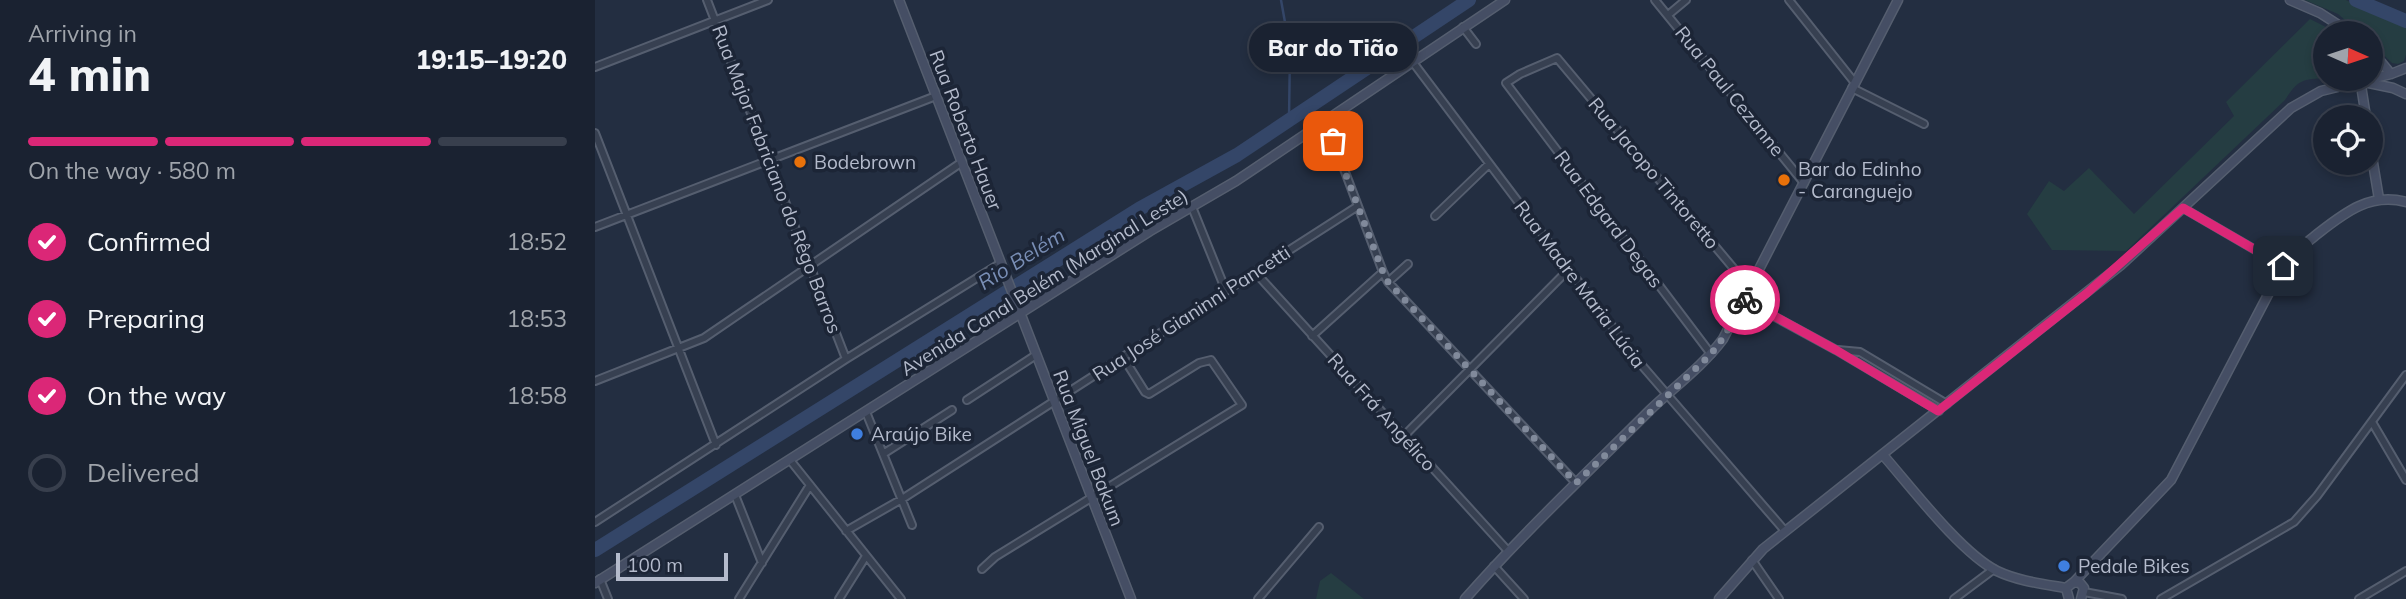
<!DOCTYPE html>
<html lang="en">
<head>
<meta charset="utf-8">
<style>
  :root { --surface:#1a2231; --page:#232a39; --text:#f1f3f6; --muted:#9fa4ab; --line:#383f4d; --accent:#db2777 }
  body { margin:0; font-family:Mulish,sans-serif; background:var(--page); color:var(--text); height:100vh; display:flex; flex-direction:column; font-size:26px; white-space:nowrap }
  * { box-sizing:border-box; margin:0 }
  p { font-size:23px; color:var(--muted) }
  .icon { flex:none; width:38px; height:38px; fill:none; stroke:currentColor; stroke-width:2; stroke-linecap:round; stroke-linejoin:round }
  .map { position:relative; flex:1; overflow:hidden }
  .drawer { display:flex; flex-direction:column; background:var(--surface); width:595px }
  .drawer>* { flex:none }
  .needle { width:46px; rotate:93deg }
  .buttons { position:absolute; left:1718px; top:21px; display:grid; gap:14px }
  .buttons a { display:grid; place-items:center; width:70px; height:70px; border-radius:50%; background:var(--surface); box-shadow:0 4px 10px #0003,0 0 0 2px var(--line); font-size:35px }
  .scale { position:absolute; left:21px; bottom:18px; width:112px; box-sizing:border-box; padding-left:7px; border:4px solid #b4bbcc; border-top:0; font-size:19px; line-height:24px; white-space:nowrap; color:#b4bbcc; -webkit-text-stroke:5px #1c2536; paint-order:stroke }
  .pin { position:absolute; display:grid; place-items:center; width:60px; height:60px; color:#fff; margin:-30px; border-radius:14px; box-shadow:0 4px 10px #0006 }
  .courier { position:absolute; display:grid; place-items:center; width:70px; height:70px; margin:-35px; border:5px solid #db2777; border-radius:50%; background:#fff; color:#222; box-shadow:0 2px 9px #0007 }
  .bubble { position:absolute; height:49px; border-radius:24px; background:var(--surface); box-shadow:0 4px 10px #0003,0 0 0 2px var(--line); font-size:23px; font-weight:800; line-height:49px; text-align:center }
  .headline em { font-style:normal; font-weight:800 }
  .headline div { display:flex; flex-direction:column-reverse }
  .headline { display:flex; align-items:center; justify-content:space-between; height:119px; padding:0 28px }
  h1 { font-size:46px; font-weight:800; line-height:52px }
  .bar { display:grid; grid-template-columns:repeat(4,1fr); gap:10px 7px; align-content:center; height:84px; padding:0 28px }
  .bar i { height:9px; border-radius:5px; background:var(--line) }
  .bar .on { background:var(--accent) }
  .bar p { grid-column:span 4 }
  ol { padding:0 28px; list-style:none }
  li { display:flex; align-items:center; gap:21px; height:77px }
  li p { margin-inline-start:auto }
  li .icon { padding:7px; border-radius:50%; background:var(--accent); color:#fff; stroke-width:4 }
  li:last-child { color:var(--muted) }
  li i { width:38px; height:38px; border:4px solid var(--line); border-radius:50% }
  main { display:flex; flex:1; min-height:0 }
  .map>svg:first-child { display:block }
</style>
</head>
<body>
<main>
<section class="drawer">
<div class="headline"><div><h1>4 min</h1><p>Arriving in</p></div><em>19:15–19:20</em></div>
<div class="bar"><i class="on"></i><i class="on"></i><i class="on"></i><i></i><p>On the way · 580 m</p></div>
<ol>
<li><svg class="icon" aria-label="check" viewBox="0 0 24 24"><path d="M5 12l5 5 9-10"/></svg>Confirmed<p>18:52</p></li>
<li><svg class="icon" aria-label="check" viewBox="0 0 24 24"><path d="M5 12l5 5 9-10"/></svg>Preparing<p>18:53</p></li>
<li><svg class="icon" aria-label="check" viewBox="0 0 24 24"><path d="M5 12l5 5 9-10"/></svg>On the way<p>18:58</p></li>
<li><i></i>Delivered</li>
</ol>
</section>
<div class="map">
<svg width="1811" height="599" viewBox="0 0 1811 599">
  <rect width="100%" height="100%" fill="#232e41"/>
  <path fill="#253d42" d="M1710,0H1751L1811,28V55L1809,61L1803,64L1797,63L1776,43V33H1765L1743,14Z
    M1715,19L1743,33H1731V78C1707,79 1703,80 1690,100L1531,251L1457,250L1432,214L1454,181L1469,191L1494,168L1539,214L1639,116L1631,102Z
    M736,573L769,599H721L725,581Z"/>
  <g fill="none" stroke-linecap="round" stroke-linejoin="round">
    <path stroke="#344668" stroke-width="2.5" d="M686,0L695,50L694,119"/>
    <path stroke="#344668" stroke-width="14" d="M1761,0L1811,21
      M0,550L544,209L642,155L874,0"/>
    <g stroke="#555e6f" stroke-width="10">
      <path id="street" d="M112,0L251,359
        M1060,0L1209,183
        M1194,0L1260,83
        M1073,15L1091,0
        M868,27L881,44
        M817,61L1044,362L1190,531
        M0,67L173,0
        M1257,88L1329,124
        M730,119L788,272L793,282L981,483
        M0,133L121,445
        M597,207L631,291
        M1588,208L1688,266
        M840,216L894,164
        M0,227L341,96
        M660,272L913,551
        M793,282L813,264
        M1149,300L1241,350L1344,411
        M717,336L788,272
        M1243,350L1265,352L1352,404
        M1116,354L911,83L925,74L962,58L1155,288
        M0,381L109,338L367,162
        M372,400L441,355
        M271,412L317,525
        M1777,422L1811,480
        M809,436L974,269
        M288,454L357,410
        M195,460L306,599
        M140,495L167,563
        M0,522L251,359L406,263
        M251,531L307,499L763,206
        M1157,560L1184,599
        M899,566L929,599
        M387,569L400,557L647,405L616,360L604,363L554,394L550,392L528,357
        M5,579L13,599
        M1489,592L1527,599
        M144,599L215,485
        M244,599L271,556
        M663,599L724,527
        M1359,599L1399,569
        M1566,599L1699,522L1722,496L1811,375
        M1764,599L1811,571"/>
    </g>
    <g stroke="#555e6f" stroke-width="11">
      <path id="secondary" d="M304,0L536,599
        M1695,0L1725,13L1756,33
        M1776,50L1796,74
        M1765,79L1771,117
        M1769,82L1798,88L1811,94
        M1776,151L1784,199
        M1288,455C1316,487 1366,553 1402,571C1423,581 1448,584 1471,588
        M1479,582L1576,480L1688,266C1697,254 1709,245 1721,235C1748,214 1774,192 1811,202
        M0,583L555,231L641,181L910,0
        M870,599C928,533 992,473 1055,410C1079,387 1108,366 1128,339L1303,0
        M1124,599L1168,549L1526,265L1696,108L1726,91L1796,74L1811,68
        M1474,599L1471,588L1479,582L1485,583L1489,588L1486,599"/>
    </g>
    <use href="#street" stroke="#374051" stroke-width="6"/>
    <use href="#secondary" stroke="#454e64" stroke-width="8"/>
  </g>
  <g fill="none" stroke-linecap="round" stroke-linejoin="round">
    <path stroke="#818a9b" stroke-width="7" stroke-dasharray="0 12.6" d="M738,141L788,272L793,282L981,483L1116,354L1128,338L1150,300"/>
    <path stroke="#db2777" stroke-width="9" d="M1150,300L1241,350L1343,411L1492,293L1588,208L1688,266"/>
  </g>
  <g fill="#e8710a" stroke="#1c2536" stroke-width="2.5">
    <circle cx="205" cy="162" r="7"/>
    <circle cx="1189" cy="180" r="7"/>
  </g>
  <g fill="#3f7fe0" stroke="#1c2536" stroke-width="2.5">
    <circle cx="262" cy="434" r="7"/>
    <circle cx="1469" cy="566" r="7"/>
  </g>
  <g text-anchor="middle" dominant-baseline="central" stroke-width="7" stroke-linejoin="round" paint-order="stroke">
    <g font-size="19" fill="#b4bbcc" stroke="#1c2536">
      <text transform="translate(1135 91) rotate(51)">Rua Paul Cezanne</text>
      <text transform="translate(371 130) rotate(69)">Rua Roberto Hauer</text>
      <text transform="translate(1059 173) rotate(50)">Rua Jacopo Tintoretto</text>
      <text transform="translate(182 179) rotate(69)">Rua Major Fabriciano do Rêgo Barros</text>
      <text transform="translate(1014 219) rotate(53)">Rua Edgard Degas</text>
      <text transform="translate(449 282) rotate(-32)">Avenida Canal Belém (Marginal Leste)</text>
      <text transform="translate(985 284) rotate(53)">Rua Madre Maria Lúcia</text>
      <text transform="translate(596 313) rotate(-33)">Rua José Gianinni Pancetti</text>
      <text transform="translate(787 412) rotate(48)">Rua Frá Angélico</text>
      <text transform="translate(494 448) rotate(69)">Rua Miguel Bakum</text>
    </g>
    <g font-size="19" fill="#b4bbcc" stroke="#1c2536" text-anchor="start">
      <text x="219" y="162">Bodebrown</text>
      <text x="1203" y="169">Bar do Edinho<tspan x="1203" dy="22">- Caranguejo</tspan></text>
      <text x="276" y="434">Araújo Bike</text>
      <text x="1483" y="566">Pedale Bikes</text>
    </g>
    <g font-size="21" font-style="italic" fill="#798eb5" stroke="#1c2536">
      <text transform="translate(426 258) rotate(-32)">Rio Belém</text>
    </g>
  </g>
</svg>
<div class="buttons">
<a><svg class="needle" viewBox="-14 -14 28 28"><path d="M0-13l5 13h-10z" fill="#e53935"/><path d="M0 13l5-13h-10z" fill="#9fa4ab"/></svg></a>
<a><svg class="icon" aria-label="locate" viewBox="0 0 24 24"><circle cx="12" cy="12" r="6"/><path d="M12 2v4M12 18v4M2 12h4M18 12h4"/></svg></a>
</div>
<div class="scale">100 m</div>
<div class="pin" style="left:738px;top:141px;background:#ea580c"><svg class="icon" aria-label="bag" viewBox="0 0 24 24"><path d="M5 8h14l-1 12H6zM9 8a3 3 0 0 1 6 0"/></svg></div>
<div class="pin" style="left:1688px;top:266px;background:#1f2937"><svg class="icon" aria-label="home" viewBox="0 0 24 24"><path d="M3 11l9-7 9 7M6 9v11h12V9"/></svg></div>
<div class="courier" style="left:1150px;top:300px"><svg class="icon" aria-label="bike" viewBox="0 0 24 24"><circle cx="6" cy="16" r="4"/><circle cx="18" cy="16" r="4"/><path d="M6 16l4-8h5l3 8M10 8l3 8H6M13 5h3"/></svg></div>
<div class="bubble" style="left:654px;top:23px;width:168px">Bar do Tião</div>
</div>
</main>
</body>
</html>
